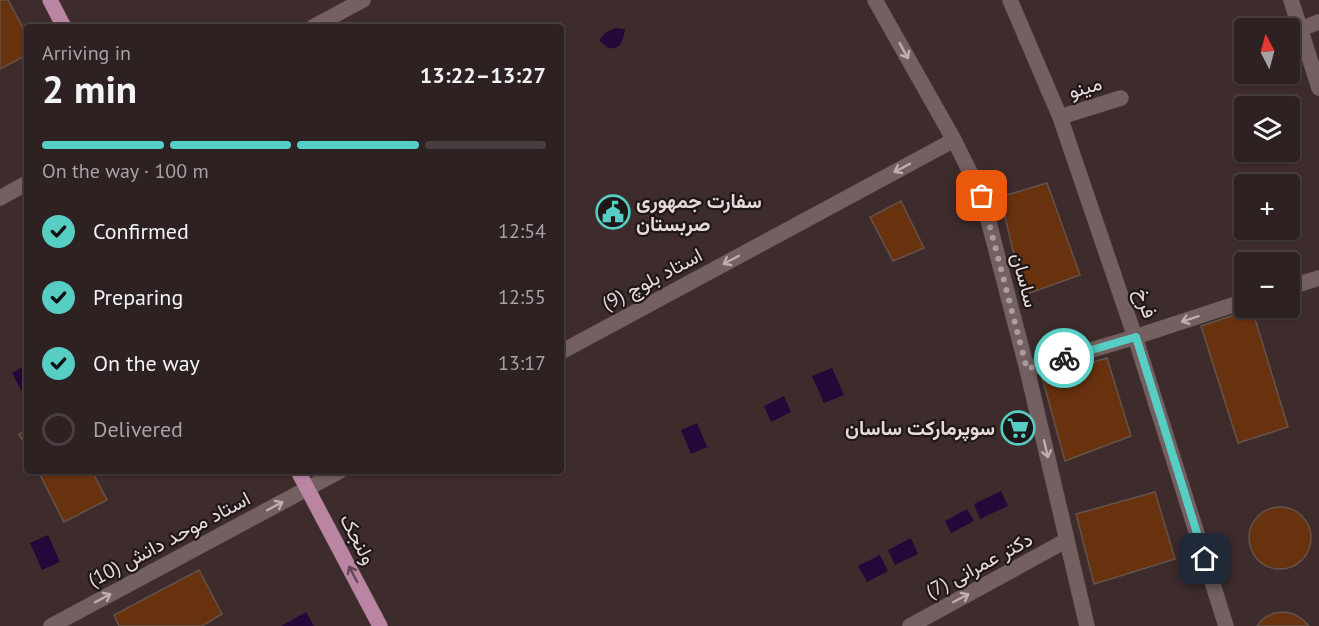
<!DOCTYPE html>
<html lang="en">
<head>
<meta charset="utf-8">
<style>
  :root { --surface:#2e2122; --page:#3a2e2f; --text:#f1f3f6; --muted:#a7a3a5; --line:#493e40; --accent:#56cec4 }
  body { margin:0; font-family:"PT Sans",Vazirmatn,sans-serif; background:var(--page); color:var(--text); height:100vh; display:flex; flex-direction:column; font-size:22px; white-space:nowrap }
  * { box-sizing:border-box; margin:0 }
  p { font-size:20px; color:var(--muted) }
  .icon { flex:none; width:33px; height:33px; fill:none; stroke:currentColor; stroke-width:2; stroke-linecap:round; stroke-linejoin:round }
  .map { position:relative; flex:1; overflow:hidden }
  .sheet { position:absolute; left:24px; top:24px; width:540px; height:450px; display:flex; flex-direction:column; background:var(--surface); border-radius:6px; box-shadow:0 2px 4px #0004,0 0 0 2px var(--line) }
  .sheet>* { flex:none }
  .needle { width:39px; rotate:354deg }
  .fabs { position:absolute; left:1234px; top:18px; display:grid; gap:12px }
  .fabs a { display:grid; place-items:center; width:66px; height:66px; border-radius:6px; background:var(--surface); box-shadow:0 2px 4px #0004,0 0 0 2px var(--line); font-size:30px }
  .pin { position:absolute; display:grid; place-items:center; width:51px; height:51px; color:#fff; margin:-26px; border-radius:12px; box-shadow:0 3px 9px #0006 }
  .courier { position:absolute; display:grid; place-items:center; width:60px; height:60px; margin:-30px; border:4px solid #56cec4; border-radius:50%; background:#fff; color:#222; box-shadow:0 2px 8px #0007 }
  .overview em { font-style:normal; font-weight:700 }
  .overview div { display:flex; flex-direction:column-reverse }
  .overview { display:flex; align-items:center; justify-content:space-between; height:102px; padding:0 18px }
  h1 { font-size:39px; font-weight:700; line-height:45px }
  .bar { display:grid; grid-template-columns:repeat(4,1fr); gap:9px 6px; align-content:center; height:72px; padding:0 18px }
  .bar i { height:8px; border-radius:4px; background:var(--line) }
  .bar .active { background:var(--accent) }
  .bar p { grid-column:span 4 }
  ol { padding:0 18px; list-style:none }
  li { display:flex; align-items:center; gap:18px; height:66px }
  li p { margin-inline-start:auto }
  li .icon { padding:6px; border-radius:50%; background:var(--accent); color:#111; stroke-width:4 }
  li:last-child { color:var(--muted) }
  li i { width:33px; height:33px; border:3px solid var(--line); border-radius:50% }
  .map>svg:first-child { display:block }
</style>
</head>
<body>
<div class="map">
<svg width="1319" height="626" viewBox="0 0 1319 626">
  <rect width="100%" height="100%" fill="#3e2c2d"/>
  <path fill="#24083a" d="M615,28L625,29C624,38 620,53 607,47C604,45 602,42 599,40L605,33Z
    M27,365V389L22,392L12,373Z
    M832,368L844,395L824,403L812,376Z
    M784,396L791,412L771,422L764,406Z
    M697,423L707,447L691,454L681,430Z
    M1001,491L1008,506L980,519L974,504Z
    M967,509L974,521L951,533L945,521Z
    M48,535L60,562L42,570L30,543Z
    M911,538L918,554L895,565L888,550Z
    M880,555L888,571L867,582L858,566Z
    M306,612L314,626H281Z"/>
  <path fill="#69320e" stroke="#64534a" stroke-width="1.5" d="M0,0H8L27,35V55L0,69Z
    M1047,183L1080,275L1024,295L1000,197Z
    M901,201L924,248L893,261L870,217Z
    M1252,309L1288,427L1238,443L1201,326Z
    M1107,358L1131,436L1065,461L1042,377Z
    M27,430V449L19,434Z
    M38,471H92L107,500L64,522Z
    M1155,492L1175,559L1094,584L1076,514Z
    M1249 538a31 31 0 1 1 62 0a31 31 0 1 1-62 0Z
    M199,570L222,614L202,626H119L114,615Z
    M1284,612L1294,614L1303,620L1309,626H1257L1264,618L1274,613Z"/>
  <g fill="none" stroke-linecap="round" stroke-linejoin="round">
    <g stroke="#5b4b4c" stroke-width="16">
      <path id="minor" d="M875,0L954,140L982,196L1027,369L1087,626
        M1010,0L1060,117L1135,337L1226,626
        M1291,0L1319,88
        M313,27L363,0
        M1300,29L1319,22
        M1060,117L1121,98
        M0,198L27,183
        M1290,287L1319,278
        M561,352L954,140
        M1027,369L1135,337L1245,301
        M51,626L340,471
        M910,626L1067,540"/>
    </g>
    <g stroke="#5b4b4c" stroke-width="16">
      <path id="major" d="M50,0L64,27
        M298,471L380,626"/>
    </g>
    <use href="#minor" stroke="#745f61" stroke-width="15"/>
    <use href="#major" stroke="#ba84a3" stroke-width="15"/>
  </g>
  <defs><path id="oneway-shaft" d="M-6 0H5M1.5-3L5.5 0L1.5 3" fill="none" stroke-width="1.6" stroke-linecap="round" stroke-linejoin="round" transform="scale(1.5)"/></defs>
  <g stroke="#beaeb0">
    <use href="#oneway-shaft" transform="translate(904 51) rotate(61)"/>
    <use href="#oneway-shaft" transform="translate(902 168) rotate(152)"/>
    <use href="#oneway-shaft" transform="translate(731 260) rotate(152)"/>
    <use href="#oneway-shaft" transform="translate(1190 319) rotate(162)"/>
    <use href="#oneway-shaft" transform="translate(1046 449) rotate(77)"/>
    <use href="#oneway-shaft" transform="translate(275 506) rotate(-28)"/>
    <use href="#oneway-shaft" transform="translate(103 598) rotate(-28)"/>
    <use href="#oneway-shaft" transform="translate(961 598) rotate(-28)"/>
  </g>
  <use stroke="#654856" href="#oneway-shaft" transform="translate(353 574) rotate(-118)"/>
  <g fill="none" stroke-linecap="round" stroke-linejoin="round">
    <path stroke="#ab9c9d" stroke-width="6" stroke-dasharray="0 10.8" d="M982,196L1027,369L1064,358"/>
    <path stroke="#56cec4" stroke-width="8" d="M1064,358L1136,337L1205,559"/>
  </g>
  <defs>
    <g id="civic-ring" transform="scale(1.725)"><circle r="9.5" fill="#1f1717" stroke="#56cec4" stroke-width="1.5"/><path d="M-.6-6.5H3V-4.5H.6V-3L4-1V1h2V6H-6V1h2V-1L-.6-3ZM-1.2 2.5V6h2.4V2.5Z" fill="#56cec4"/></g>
    <g id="supermarket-ring" transform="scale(1.725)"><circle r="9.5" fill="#1f1717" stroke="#56cec4" stroke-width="1.5"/><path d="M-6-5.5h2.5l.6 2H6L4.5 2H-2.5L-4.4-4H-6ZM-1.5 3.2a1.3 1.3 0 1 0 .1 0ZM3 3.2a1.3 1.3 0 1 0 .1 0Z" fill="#56cec4"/></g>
  </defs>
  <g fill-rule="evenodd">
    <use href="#civic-ring" x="613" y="212"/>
    <use href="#supermarket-ring" x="1018" y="428"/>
  </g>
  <g text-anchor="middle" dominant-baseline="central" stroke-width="4.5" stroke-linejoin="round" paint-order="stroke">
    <g font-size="20" fill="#e6d9da" stroke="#1f1717">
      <text transform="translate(1085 87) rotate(-17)">مینو</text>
      <text transform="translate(652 279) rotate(-28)">استاد بلوچ (9)</text>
      <text transform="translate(1025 280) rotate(75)">ساسان</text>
      <text transform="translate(1146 303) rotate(71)">فرخ</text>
      <text transform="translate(169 539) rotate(-28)">استاد موحد دانش (10)</text>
      <text transform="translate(358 539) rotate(62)">ولنجک</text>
      <text transform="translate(979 565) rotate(-28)">دکتر عمرانی (7)</text>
    </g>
    <g font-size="20" font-weight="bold" fill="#e6d9da" stroke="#1f1717" text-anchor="start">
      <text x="636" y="201">سفارت جمهوری<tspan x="636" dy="23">صربستان</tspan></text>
      <text x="995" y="428" text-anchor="end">سوپرمارکت ساسان</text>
    </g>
  </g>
</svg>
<div class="fabs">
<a><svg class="needle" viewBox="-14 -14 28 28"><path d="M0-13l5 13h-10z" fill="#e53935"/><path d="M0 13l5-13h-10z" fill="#a7a3a5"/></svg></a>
<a><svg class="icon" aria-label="layers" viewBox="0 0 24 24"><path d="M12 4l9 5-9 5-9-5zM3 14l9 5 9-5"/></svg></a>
<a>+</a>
<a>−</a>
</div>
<div class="pin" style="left:982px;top:196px;background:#ea580c"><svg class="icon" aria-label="bag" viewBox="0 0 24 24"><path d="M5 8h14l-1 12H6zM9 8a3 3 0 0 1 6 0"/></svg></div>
<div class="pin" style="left:1205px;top:559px;background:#1f2937"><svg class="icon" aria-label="home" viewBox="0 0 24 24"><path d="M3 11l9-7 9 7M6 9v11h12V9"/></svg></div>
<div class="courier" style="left:1064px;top:358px"><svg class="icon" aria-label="bike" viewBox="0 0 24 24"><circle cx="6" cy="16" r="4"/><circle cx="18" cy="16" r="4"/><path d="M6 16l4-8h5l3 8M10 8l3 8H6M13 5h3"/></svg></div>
<section class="sheet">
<div class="overview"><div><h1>2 min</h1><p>Arriving in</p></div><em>13:22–13:27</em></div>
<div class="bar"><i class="active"></i><i class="active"></i><i class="active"></i><i></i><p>On the way · 100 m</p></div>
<ol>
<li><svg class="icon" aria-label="check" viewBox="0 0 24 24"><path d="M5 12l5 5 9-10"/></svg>Confirmed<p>12:54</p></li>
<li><svg class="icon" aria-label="check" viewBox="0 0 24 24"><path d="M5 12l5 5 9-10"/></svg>Preparing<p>12:55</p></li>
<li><svg class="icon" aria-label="check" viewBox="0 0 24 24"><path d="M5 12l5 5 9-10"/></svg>On the way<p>13:17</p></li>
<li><i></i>Delivered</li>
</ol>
</section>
</div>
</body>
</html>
